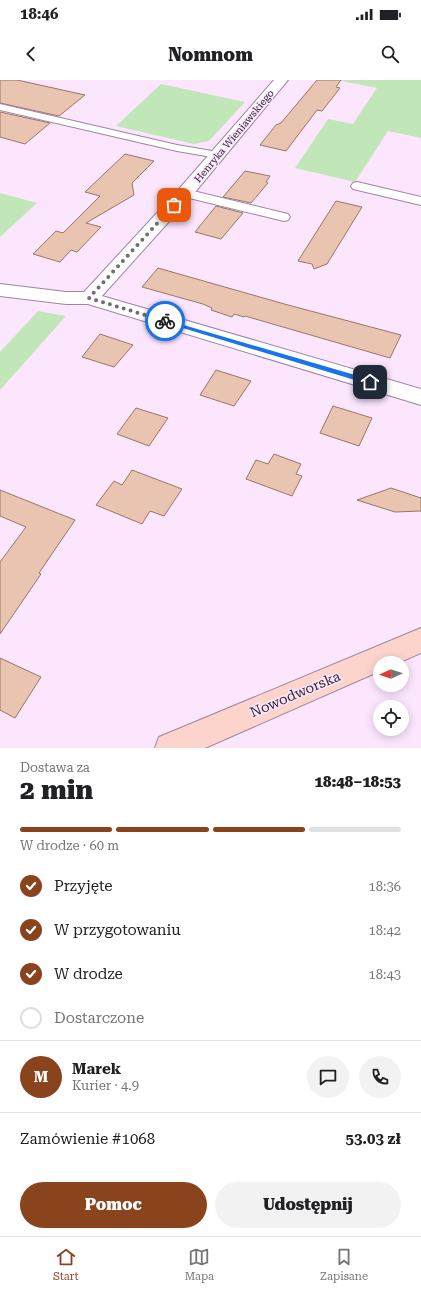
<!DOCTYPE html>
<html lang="pl">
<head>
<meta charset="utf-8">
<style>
  :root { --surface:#fff; --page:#f2f2f2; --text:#202124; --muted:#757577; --line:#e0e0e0; --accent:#8a441d }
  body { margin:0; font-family:"Roboto Serif",serif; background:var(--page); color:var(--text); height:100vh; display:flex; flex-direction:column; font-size:15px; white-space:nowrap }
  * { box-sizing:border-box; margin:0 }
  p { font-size:13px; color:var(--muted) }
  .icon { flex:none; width:22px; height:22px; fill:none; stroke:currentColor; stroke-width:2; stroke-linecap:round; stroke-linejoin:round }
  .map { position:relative; height:668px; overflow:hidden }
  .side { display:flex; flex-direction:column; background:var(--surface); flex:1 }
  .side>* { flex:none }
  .needle { width:26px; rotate:267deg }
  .tools { position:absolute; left:373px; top:576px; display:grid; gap:8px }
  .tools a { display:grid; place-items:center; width:36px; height:36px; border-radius:50%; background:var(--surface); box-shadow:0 2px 10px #0003; font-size:20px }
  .pin { position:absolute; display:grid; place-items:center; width:34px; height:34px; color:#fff; margin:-17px; border-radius:8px; box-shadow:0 2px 6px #0006 }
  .courier { position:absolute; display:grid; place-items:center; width:40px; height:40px; margin:-20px; border:3px solid #1a73e8; border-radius:50%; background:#fff; color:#222; box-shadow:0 1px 5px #0007 }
  .head em { font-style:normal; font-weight:800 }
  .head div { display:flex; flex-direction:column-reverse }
  .head { display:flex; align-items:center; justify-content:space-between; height:68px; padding:0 20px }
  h1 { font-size:26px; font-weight:800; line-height:30px }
  .bar { display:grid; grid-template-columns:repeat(4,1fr); gap:6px 4px; align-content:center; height:48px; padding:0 20px }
  .bar i { height:5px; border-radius:3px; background:var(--line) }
  .bar .current { background:var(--accent) }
  .bar p { grid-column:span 4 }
  .line { display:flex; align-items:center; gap:10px; padding:0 20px; border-top:1px solid var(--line) }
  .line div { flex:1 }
  .round { display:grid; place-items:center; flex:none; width:42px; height:42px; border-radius:21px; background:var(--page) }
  ol { padding:0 20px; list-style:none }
  li { display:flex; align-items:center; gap:12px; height:44px }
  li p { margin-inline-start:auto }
  li .icon { padding:4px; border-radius:50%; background:var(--accent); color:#fff; stroke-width:4 }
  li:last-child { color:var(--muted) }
  li i { width:22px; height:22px; border:2px solid var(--line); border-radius:50% }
  .primary-button { display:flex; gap:8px; margin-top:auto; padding:8px 20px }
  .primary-button a { flex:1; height:46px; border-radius:24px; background:var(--accent); color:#fff; font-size:16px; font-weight:800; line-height:46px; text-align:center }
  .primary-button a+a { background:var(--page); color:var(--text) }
  .status { display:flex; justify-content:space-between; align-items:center; height:28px; padding:0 20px; background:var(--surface); direction:ltr }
  .status svg { height:11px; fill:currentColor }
  header { display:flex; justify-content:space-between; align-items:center; height:52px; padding:0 20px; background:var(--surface); font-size:18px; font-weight:800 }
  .dock { display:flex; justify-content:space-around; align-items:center; height:56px; border-top:1px solid var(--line); background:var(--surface); font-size:11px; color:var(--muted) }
  .dock a { display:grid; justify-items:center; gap:2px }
  .dock .current { color:var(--accent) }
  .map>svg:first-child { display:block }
</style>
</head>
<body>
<div class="status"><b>18:46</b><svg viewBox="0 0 49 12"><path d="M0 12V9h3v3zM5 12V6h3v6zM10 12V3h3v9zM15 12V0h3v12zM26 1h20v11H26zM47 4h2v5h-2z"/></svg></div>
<header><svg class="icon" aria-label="back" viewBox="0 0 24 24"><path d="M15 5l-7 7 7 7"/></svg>Nomnom<svg class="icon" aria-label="search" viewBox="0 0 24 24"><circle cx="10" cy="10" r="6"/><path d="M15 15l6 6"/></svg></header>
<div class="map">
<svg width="421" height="668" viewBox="0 0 421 668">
  <rect width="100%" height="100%" fill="#fbe6fe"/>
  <path fill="#c1e6b7" d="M337,0H421V58L388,51L355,102L295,88L328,39L353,44L377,8Z
    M161,4L245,22L209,61L194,64L116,46Z
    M0,113L37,123L0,157Z
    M38,231L66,236L0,310V272Z"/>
  <path fill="#e8c4b1" stroke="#987765" d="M0,0H17L85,15L59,36L0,23Z
    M317,0H341L336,7L340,8L322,31L317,30L286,71L260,65L276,45L281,43Z
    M0,32L50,43L25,64L0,57Z
    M125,74L154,81L132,103L134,115L86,143L101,147L77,172L71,170L60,182L33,174L56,151L63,153L100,116L85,112Z
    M245,91L270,96L266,102L268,103L251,123L223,117Z
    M336,121L362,127L327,184L314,189L312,184L298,181Z
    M216,126L243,133L221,159L195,152Z
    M158,188L288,225L401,255L390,278L245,236L244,237L234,234L232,237L211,230L212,228L203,224L142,207Z
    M100,254L133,265L114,287L82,277Z
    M216,290L251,301L234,326L200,315Z
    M333,326L372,338L359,366L320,353Z
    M136,328L168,338L149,366L117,354Z
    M274,374L301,384L296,394L302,396L292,416L246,399L256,380L268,384Z
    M132,390L182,409L164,436L150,431L142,444L96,425L114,401L122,405Z
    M391,408L421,418V431L395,432L357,420Z
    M0,410L75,440L39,493L41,494L0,554V482L26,447L0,436Z
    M0,578L41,597L15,638L0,630Z"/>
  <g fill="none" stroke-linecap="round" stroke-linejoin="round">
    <g stroke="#9e86a1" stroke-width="2">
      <path id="service" d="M0,24L177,65L218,72L222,73L224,75L222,77L218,78L177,71L0,30Z
        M357,102L421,117V125L353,109L351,106L353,103Z
        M185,109L288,134L290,137L288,140L284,141L181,116L179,113L181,110Z"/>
    </g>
    <g stroke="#9e86a1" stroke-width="2">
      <path id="minor" d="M274,0H288L191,117L102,216L421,309V325L88,224H66L0,216V204L66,212H84L179,109Z"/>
    </g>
    <g stroke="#9e86a1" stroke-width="2">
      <path id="secondary" d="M421,548V573L398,583H380V591L205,668H155L159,657Z"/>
    </g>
    <use href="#service" fill="#fff" fill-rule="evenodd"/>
    <use href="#minor" fill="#fff" fill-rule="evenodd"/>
    <use href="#secondary" fill="#fdd4cc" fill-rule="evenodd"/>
  </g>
  <path fill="#1a73e8" d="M163,239L372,300L373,302L372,304H368L163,242Z"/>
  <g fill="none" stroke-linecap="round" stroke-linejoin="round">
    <path stroke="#776979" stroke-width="4" stroke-dasharray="0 7.2" d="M165,241L89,218L174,125"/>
  </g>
  <g text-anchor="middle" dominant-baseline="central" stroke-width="3" stroke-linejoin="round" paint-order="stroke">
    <g font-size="10" fill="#302631" stroke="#fbe6fe">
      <text transform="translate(234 56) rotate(-50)">Henryka Wieniawskiego</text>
    </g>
    <g font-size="14" fill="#302631" stroke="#fbe6fe">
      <text transform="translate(295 614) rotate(-23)">Nowodworska</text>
    </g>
  </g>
</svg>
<div class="tools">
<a><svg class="needle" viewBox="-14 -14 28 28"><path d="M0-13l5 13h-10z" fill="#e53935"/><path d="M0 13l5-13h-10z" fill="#757577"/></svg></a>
<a><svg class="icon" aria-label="locate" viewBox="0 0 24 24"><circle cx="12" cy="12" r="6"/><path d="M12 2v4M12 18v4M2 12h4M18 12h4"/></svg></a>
</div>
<div class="pin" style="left:174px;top:125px;background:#ea580c"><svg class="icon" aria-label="bag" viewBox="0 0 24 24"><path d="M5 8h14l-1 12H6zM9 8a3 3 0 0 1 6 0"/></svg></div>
<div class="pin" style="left:370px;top:302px;background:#1f2937"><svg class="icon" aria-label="home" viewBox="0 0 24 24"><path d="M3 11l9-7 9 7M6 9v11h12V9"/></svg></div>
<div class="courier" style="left:165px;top:241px"><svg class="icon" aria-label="bike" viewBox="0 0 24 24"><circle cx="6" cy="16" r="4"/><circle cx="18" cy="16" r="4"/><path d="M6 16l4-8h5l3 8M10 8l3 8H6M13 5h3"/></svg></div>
</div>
<section class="side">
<div class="head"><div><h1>2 min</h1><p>Dostawa za</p></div><em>18:48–18:53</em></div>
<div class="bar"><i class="current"></i><i class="current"></i><i class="current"></i><i></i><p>W drodze · 60 m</p></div>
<ol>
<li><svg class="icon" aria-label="check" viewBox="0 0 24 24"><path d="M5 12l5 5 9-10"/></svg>Przyjęte<p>18:36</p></li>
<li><svg class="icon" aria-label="check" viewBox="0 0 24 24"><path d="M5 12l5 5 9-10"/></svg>W przygotowaniu<p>18:42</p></li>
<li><svg class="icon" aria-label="check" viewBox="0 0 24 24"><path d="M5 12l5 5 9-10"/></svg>W drodze<p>18:43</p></li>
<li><i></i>Dostarczone</li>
</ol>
<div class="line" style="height:72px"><b class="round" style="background:var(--accent);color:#fff">M</b><div><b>Marek</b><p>Kurier · 4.9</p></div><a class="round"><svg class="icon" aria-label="chat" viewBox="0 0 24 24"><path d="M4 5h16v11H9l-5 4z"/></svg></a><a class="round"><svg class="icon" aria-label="phone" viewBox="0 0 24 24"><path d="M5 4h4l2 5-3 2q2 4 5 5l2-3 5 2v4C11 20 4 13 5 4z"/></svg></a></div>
<div class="line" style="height:52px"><div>Zamówienie #1068</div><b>53.03 zł</b></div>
<div class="primary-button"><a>Pomoc</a><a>Udostępnij</a></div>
</section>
<nav class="dock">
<a class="current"><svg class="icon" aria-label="home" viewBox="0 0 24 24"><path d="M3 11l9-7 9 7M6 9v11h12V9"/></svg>Start</a>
<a><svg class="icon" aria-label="map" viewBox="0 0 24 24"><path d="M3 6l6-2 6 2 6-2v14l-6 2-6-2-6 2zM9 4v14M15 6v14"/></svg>Mapa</a>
<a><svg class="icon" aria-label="saved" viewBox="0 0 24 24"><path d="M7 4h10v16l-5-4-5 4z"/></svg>Zapisane</a>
</nav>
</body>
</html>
